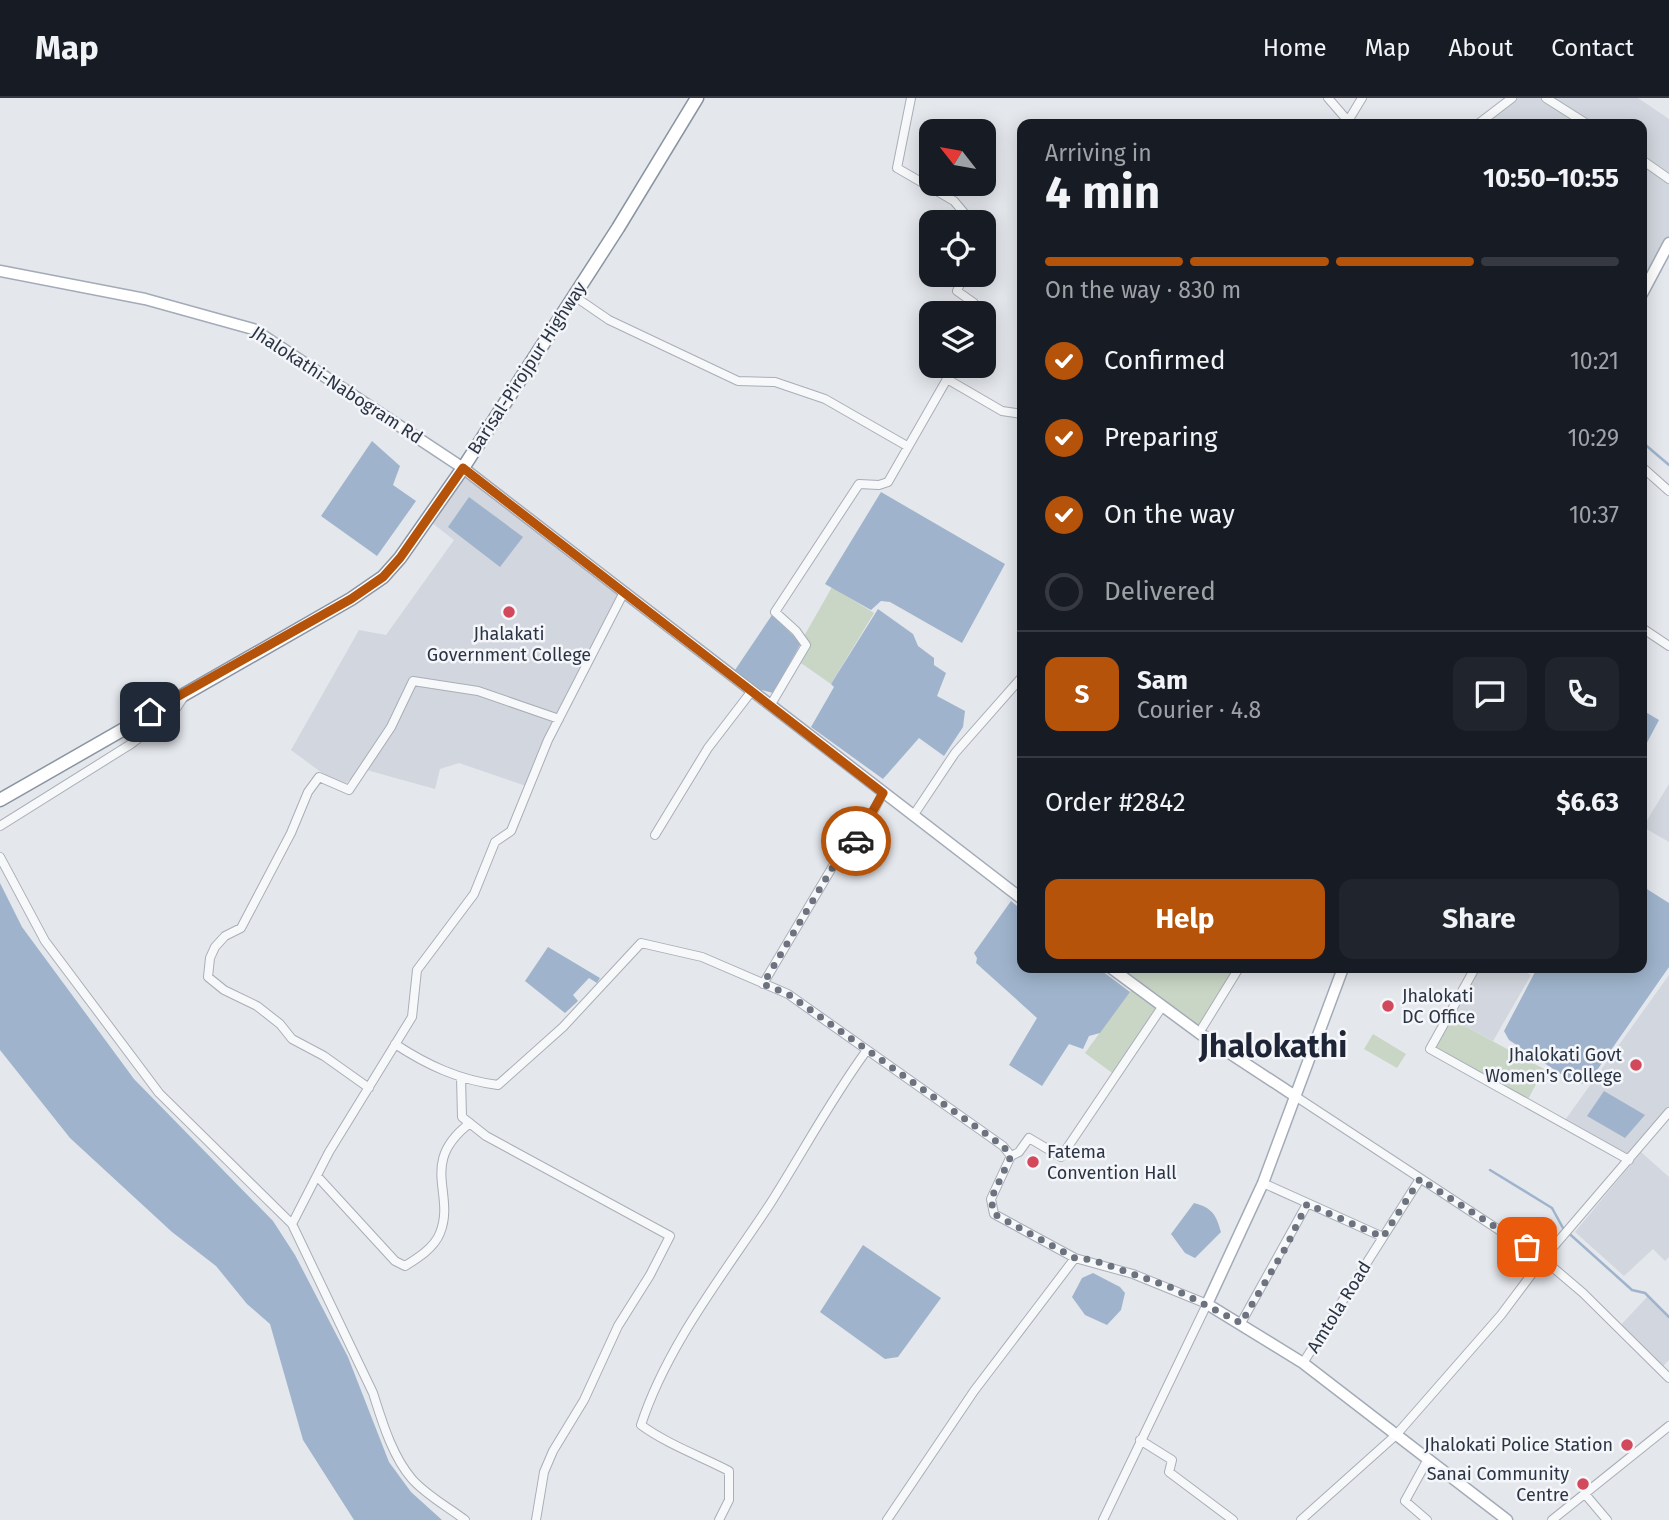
<!DOCTYPE html>
<html lang="en">
<head>
<meta charset="utf-8">
<style>
  :root { --surface:#171b24; --page:#20242c; --text:#f1f3f6; --muted:#9ea1a6; --line:#363941; --accent:#b45309 }
  body { margin:0; font-family:"Fira Sans",sans-serif; background:var(--page); color:var(--text); height:100vh; display:flex; flex-direction:column; font-size:26px; white-space:nowrap }
  * { box-sizing:border-box; margin:0 }
  p { font-size:23px; color:var(--muted) }
  .icon { flex:none; width:38px; height:38px; fill:none; stroke:currentColor; stroke-width:2; stroke-linecap:round; stroke-linejoin:round }
  .map { position:relative; flex:1; overflow:hidden }
  .drawer { position:absolute; left:1017px; top:21px; width:630px; height:854px; display:flex; flex-direction:column; background:var(--surface); border-radius:14px; box-shadow:0 4px 18px #0003 }
  .drawer>* { flex:none }
  .needle { width:46px; rotate:301deg }
  .controls { position:absolute; left:919px; top:21px; display:grid; gap:14px }
  .controls a { display:grid; place-items:center; width:77px; height:77px; border-radius:14px; background:var(--surface); box-shadow:0 4px 18px #0003; font-size:35px }
  .pin { position:absolute; display:grid; place-items:center; width:60px; height:60px; color:#fff; margin:-30px; border-radius:14px; box-shadow:0 4px 10px #0006 }
  .courier { position:absolute; display:grid; place-items:center; width:70px; height:70px; margin:-35px; border:5px solid #b45309; border-radius:50%; background:#fff; color:#222; box-shadow:0 2px 9px #0007 }
  .summary em { font-style:normal; font-weight:700 }
  .summary div { display:flex; flex-direction:column-reverse }
  .summary { display:flex; align-items:center; justify-content:space-between; height:119px; padding:0 28px }
  h1 { font-size:46px; font-weight:700; line-height:52px }
  .bar { display:grid; grid-template-columns:repeat(4,1fr); gap:10px 7px; align-content:center; height:84px; padding:0 28px }
  .bar i { height:9px; border-radius:5px; background:var(--line) }
  .bar .current { background:var(--accent) }
  .bar p { grid-column:span 4 }
  .line { display:flex; align-items:center; gap:18px; padding:0 28px; border-top:2px solid var(--line) }
  .line div { flex:1 }
  .round { display:grid; place-items:center; flex:none; width:74px; height:74px; border-radius:14px; background:var(--page) }
  ol { padding:0 28px; list-style:none }
  li { display:flex; align-items:center; gap:21px; height:77px }
  li p { margin-inline-start:auto }
  li .icon { padding:7px; border-radius:50%; background:var(--accent); color:#fff; stroke-width:4 }
  li:last-child { color:var(--muted) }
  li i { width:38px; height:38px; border:4px solid var(--line); border-radius:50% }
  .cta { display:flex; gap:14px; margin-top:auto; padding:14px 28px }
  .cta a { flex:1; height:80px; border-radius:14px; background:var(--accent); color:#fff; font-size:28px; font-weight:700; line-height:80px; text-align:center }
  .cta a+a { background:var(--page); color:var(--text) }
  header { display:flex; align-items:center; gap:42px; box-sizing:border-box; height:98px; padding:0 35px; background:var(--surface); border-bottom:2px solid var(--line) }
  header strong { font-size:33px }
  nav { display:flex; gap:38px; margin-inline-start:auto; font-size:24px }
  .map>svg:first-child { display:block }
</style>
</head>
<body>
<header>
<strong>Map</strong>
<nav><a>Home</a><a>Map</a><a>About</a><a>Contact</a></nav>
</header>
<div class="map">
<svg width="1669" height="1422" viewBox="0 0 1669 1422">
  <rect width="100%" height="100%" fill="#e4e7ec"/>
  <path fill="#d2d6de" d="M1512,0H1638L1669,21V145L1642,196V26H1478Z
    M463,370L623,496L529,689L459,665L440,671L435,691L363,671L341,689L291,652L359,532L386,537L454,442L427,421Z
    M1669,686V744L1643,729Z
    M1478,870H1516L1531,877L1493,943L1450,920Z
    M1669,877V1014L1629,1062L1563,1025Z
    M1641,1054L1669,1079V1159L1665,1163L1653,1151L1624,1178L1575,1134Z
    M1648,1198L1669,1219V1262L1660,1271L1618,1230Z"/>
  <path fill="#c9d6c5" d="M832,489L874,515L831,586L798,563L803,540Z
    M1126,870H1225L1235,876L1199,935L1162,908L1115,977L1085,955L1134,888L1121,878Z
    M1450,920L1544,971L1526,1005L1430,951Z
    M1373,936L1406,956L1397,970L1364,951Z"/>
  <path fill="#9fb4cc" d="M372,343L400,368L393,387L416,403L377,458L321,418Z
    M881,394L1005,466L962,545L890,504L881,503L871,512L825,486Z
    M469,399L523,439L500,469L448,429Z
    M878,511L913,536L918,548L934,560V567L946,575L937,598L965,613L963,629L944,658L919,640L883,681L811,629L834,589L831,586Z
    M772,517L801,545L773,595L758,591L735,572Z
    M1642,612L1659,622L1642,654Z
    M0,785L22,829L134,981L273,1123L295,1157L348,1259L389,1364L411,1394L442,1422H354L303,1342L270,1226L247,1206L216,1168L172,1134L70,1040L0,952Z
    M1642,788L1669,805V869L1588,985L1576,986L1509,942L1504,933L1535,874L1528,870H1642Z
    M1011,803L1022,812V870H1098L1130,894L1100,935L1089,938L1083,951L1069,946L1042,988L1009,967L1037,920L976,865L977,860L974,855Z
    M548,849L600,880L597,885L589,880L573,897L578,903L565,915L525,883Z
    M1604,993L1645,1017L1625,1040L1587,1018Z
    M1194,1105C1213,1110 1216,1117 1221,1134L1195,1160L1185,1155L1171,1136Z
    M863,1147L941,1200L898,1259L885,1261L820,1214Z
    M1093,1175L1120,1189L1125,1195L1121,1212L1107,1227L1085,1217L1072,1199L1082,1180Z"/>
  <g fill="none" stroke-linecap="round" stroke-linejoin="round">
    <path stroke="#9fb4cc" stroke-width="2.5" d="M1642,344L1669,367
      M1490,1072L1552,1110L1563,1130L1632,1192L1645,1195L1669,1219"/>
    <g stroke="#a9aeb7" stroke-width="10">
      <path id="minor" d="M911,0L897,70L954,103L965,116V124
        M1328,0L1348,23
        M1546,0L1587,26
        M1349,26L1348,23L1362,0
        M1478,26L1512,0
        M1642,62L1669,81
        M964,177L957,193L974,205L973,215
        M574,198L609,222L738,283L775,284L825,301L907,348
        M947,281L1002,313L1022,316
        M1642,369L1669,393
        M1642,530L1669,548
        M770,608L806,547L796,533L775,514L859,386L879,387L888,384L947,281L949,268
        M913,718L955,655L1022,579
        M0,728L131,646L175,612L183,600
        M655,737L708,650L751,594
        M0,759L45,843L159,995L292,1126L373,1295C382,1323 392,1358 412,1381C426,1397 448,1409 465,1422
        M1475,870L1430,951L1629,1062
        M763,886L846,746L860,739L883,695
        M1199,935L1239,870
        M395,946C427,967 459,982 498,987L563,929L641,845L702,859L788,896L1003,1048L1011,1058L991,1101L994,1116L1075,1160L1133,1176L1207,1206L1103,1422
        M461,979L462,1019L486,1038L670,1138L650,1177L618,1228L584,1302L553,1353L544,1374L536,1422
        M369,990L324,958L292,941L280,926L257,908L224,892L208,879L210,860L215,849L225,838L241,830L291,735L308,694L319,679L349,692L391,629L413,583L478,593L559,621
        M1295,998L1543,1161L1669,1014
        M1011,1058L1019,1054L1029,1040L1061,1059L1162,909
        M317,1078L395,1163L405,1168C418,1160 434,1150 440,1135C456,1095 418,1065 470,1025
        M1263,1085L1383,1139
        M292,1126L329,1054L412,919L417,872L474,796L495,744L511,733L548,642L623,496
        M1241,1225L1307,1106
        M1303,1265L1420,1081
        M1140,1342L1172,1362L1169,1374L1233,1422
        M1585,1396L1607,1422
        M719,1422L729,1402V1373C700,1358 667,1346 641,1327C667,1247 724,1176 770,1106C803,1054 831,1001 867,952
        M887,1422L974,1293L1075,1160
        M1301,1422L1396,1337L1501,1217L1543,1161L1583,1195L1669,1280
        M1427,1422L1405,1403L1428,1361
        M1552,1422L1669,1328"/>
    </g>
    <g stroke="#a3abb8" stroke-width="13">
      <path id="major" d="M0,173L145,201L253,231L463,370L1022,801
        M1642,196L1669,145
        M1111,870L1199,935L1295,998
        M1343,870L1263,1085L1207,1206L1303,1265L1507,1422"/>
    </g>
    <g stroke="#8b94a3" stroke-width="15">
      <path id="highway" d="M0,702L351,501L383,479L400,460L463,370L618,130L697,0"/>
    </g>
    <use href="#minor" stroke="#f7f8fa" stroke-width="8"/>
    <use href="#major" stroke="#fff" stroke-width="10"/>
    <use href="#highway" stroke="#fff" stroke-width="12"/>
  </g>
  <g fill="none" stroke-linecap="round" stroke-linejoin="round">
    <path stroke="#6c737f" stroke-width="7" stroke-dasharray="0 12.6" d="M856,743L846,747L763,886L788,896L1003,1048L1011,1058L991,1101L994,1116L1075,1160L1093,1162L1170,1189L1241,1225L1286,1149L1307,1106L1383,1139L1420,1081L1527,1149"/>
    <path stroke="#b45309" stroke-width="9" d="M150,614L351,501L383,479L400,460L463,370L883,695L856,743"/>
  </g>
  <g fill="#d1495b" stroke="#f4f6f9" stroke-width="2.5">
    <circle cx="509" cy="514" r="7"/>
    <circle cx="1388" cy="908" r="7"/>
    <circle cx="1636" cy="967" r="7"/>
    <circle cx="1033" cy="1064" r="7"/>
    <circle cx="1627" cy="1347" r="7"/>
    <circle cx="1583" cy="1386" r="7"/>
  </g>
  <g text-anchor="middle" dominant-baseline="central" stroke-width="5" stroke-linejoin="round" paint-order="stroke">
    <g font-size="18" fill="#2b3445" stroke="#f4f6f9">
      <text transform="translate(527 270) rotate(-57)">Barisal-Pirojpur Highway</text>
      <text transform="translate(337 287) rotate(33)">Jhalokathi-Nabogram Rd</text>
      <text transform="translate(1339 1209) rotate(-58)">Amtola Road</text>
    </g>
    <g font-size="18" fill="#2b3445" stroke="#f4f6f9" text-anchor="end">
      <text x="509" y="536" text-anchor="middle">Jhalakati<tspan x="509" dy="21">Government College</tspan></text>
      <text x="1402" y="898" text-anchor="start">Jhalokati<tspan x="1402" dy="21">DC Office</tspan></text>
      <text x="1622" y="957">Jhalokati Govt<tspan x="1622" dy="21">Women's College</tspan></text>
      <text x="1047" y="1054" text-anchor="start">Fatema<tspan x="1047" dy="21">Convention Hall</tspan></text>
      <text x="1613" y="1347">Jhalokati Police Station</text>
      <text x="1569" y="1376">Sanai Community<tspan x="1569" dy="21">Centre</tspan></text>
    </g>
    <g font-size="32" font-weight="bold" fill="#1d2536" stroke="#f4f6f9">
      <text x="1273" y="948">Jhalokathi</text>
    </g>
  </g>
</svg>
<div class="controls">
<a><svg class="needle" viewBox="-14 -14 28 28"><path d="M0-13l5 13h-10z" fill="#e53935"/><path d="M0 13l5-13h-10z" fill="#9ea1a6"/></svg></a>
<a><svg class="icon" aria-label="locate" viewBox="0 0 24 24"><circle cx="12" cy="12" r="6"/><path d="M12 2v4M12 18v4M2 12h4M18 12h4"/></svg></a>
<a><svg class="icon" aria-label="layers" viewBox="0 0 24 24"><path d="M12 4l9 5-9 5-9-5zM3 14l9 5 9-5"/></svg></a>
</div>
<div class="pin" style="left:1527px;top:1149px;background:#ea580c"><svg class="icon" aria-label="bag" viewBox="0 0 24 24"><path d="M5 8h14l-1 12H6zM9 8a3 3 0 0 1 6 0"/></svg></div>
<div class="pin" style="left:150px;top:614px;background:#1f2937"><svg class="icon" aria-label="home" viewBox="0 0 24 24"><path d="M3 11l9-7 9 7M6 9v11h12V9"/></svg></div>
<div class="courier" style="left:856px;top:743px"><svg class="icon" aria-label="car" viewBox="0 0 24 24"><path d="M5 17H2v-5l4-1 3-4h7l3 4 3 1v5h-3M9 17h6M6 11h13"/><circle cx="7" cy="17" r="2"/><circle cx="17" cy="17" r="2"/></svg></div>
<section class="drawer">
<div class="summary"><div><h1>4 min</h1><p>Arriving in</p></div><em>10:50–10:55</em></div>
<div class="bar"><i class="current"></i><i class="current"></i><i class="current"></i><i></i><p>On the way · 830 m</p></div>
<ol>
<li><svg class="icon" aria-label="check" viewBox="0 0 24 24"><path d="M5 12l5 5 9-10"/></svg>Confirmed<p>10:21</p></li>
<li><svg class="icon" aria-label="check" viewBox="0 0 24 24"><path d="M5 12l5 5 9-10"/></svg>Preparing<p>10:29</p></li>
<li><svg class="icon" aria-label="check" viewBox="0 0 24 24"><path d="M5 12l5 5 9-10"/></svg>On the way<p>10:37</p></li>
<li><i></i>Delivered</li>
</ol>
<div class="line" style="height:126px"><b class="round" style="background:var(--accent);color:#fff">S</b><div><b>Sam</b><p>Courier · 4.8</p></div><a class="round"><svg class="icon" aria-label="chat" viewBox="0 0 24 24"><path d="M4 5h16v11H9l-5 4z"/></svg></a><a class="round"><svg class="icon" aria-label="phone" viewBox="0 0 24 24"><path d="M5 4h4l2 5-3 2q2 4 5 5l2-3 5 2v4C11 20 4 13 5 4z"/></svg></a></div>
<div class="line" style="height:91px"><div>Order #2842</div><b>$6.63</b></div>
<div class="cta"><a>Help</a><a>Share</a></div>
</section>
</div>
</body>
</html>
